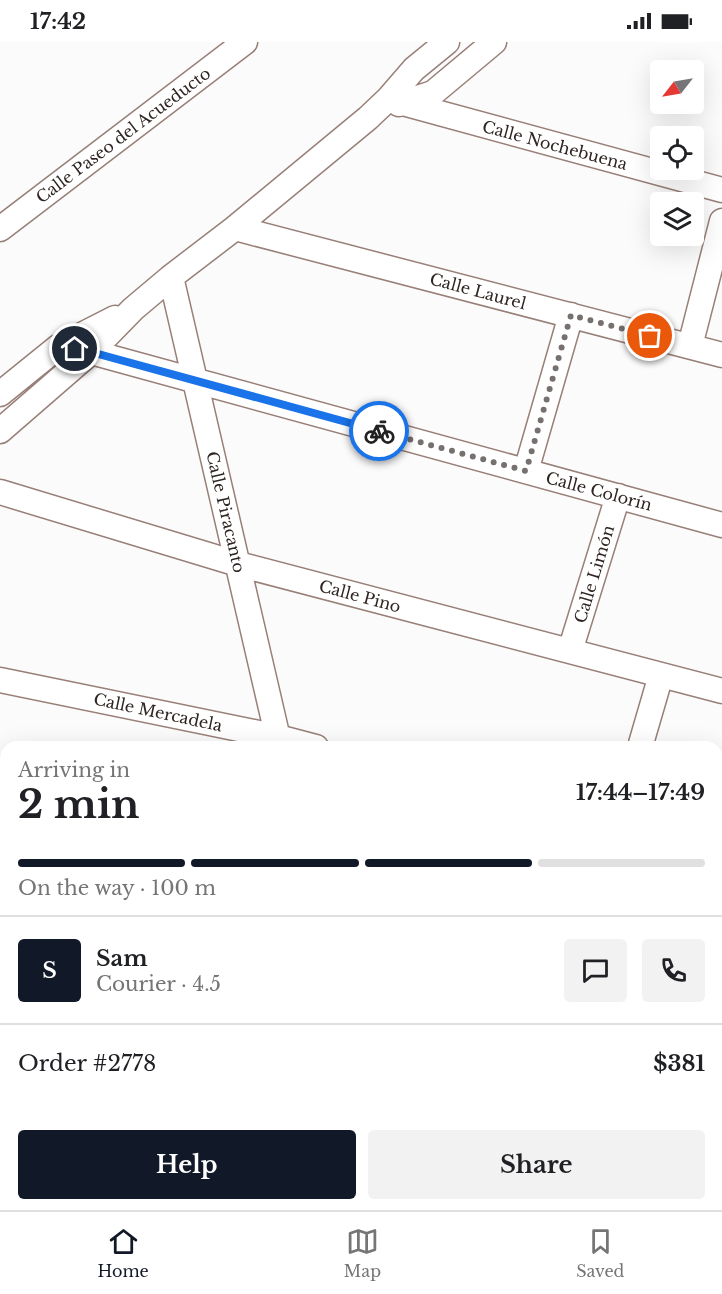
<!DOCTYPE html>
<html lang="en">
<head>
<meta charset="utf-8">
<style>
  :root { --surface:#fff; --page:#f2f2f2; --text:#202124; --muted:#757577; --line:#e0e0e0; --accent:#111827 }
  body { margin:0; font-family:"Libre Baskerville",serif; background:var(--page); color:var(--text); height:100vh; display:flex; flex-direction:column; font-size:22px; white-space:nowrap }
  * { box-sizing:border-box; margin:0 }
  p { font-size:20px; color:var(--muted) }
  .icon { flex:none; width:33px; height:33px; fill:none; stroke:currentColor; stroke-width:2; stroke-linecap:round; stroke-linejoin:round }
  .map { position:relative; flex:1; overflow:hidden }
  .panel { position:absolute; left:0px; top:699px; width:723px; height:470px; display:flex; flex-direction:column; background:var(--surface); border-radius:18px 18px 0 0; box-shadow:0 6px 24px #0002 }
  .panel>* { flex:none }
  .needle { width:39px; rotate:239deg }
  .fabs { position:absolute; left:650px; top:18px; display:grid; gap:12px }
  .fabs a { display:grid; place-items:center; width:54px; height:54px; border-radius:6px; background:var(--surface); box-shadow:0 6px 24px #0002; font-size:30px }
  .pin { position:absolute; display:grid; place-items:center; width:51px; height:51px; color:#fff; margin:-26px; border:3px solid #fff; border-radius:50%; box-shadow:0 2px 6px #0007 }
  .courier { position:absolute; display:grid; place-items:center; width:60px; height:60px; margin:-30px; border:4px solid #1a73e8; border-radius:50%; background:#fff; color:#222; box-shadow:0 2px 8px #0007 }
  .headline em { font-style:normal; font-weight:700 }
  .headline div { display:flex; flex-direction:column-reverse }
  .headline { display:flex; align-items:center; justify-content:space-between; height:102px; padding:0 18px }
  h1 { font-size:39px; font-weight:700; line-height:45px }
  .bar { display:grid; grid-template-columns:repeat(4,1fr); gap:9px 6px; align-content:center; height:72px; padding:0 18px }
  .bar i { height:8px; border-radius:4px; background:var(--line) }
  .bar .selected { background:var(--accent) }
  .bar p { grid-column:span 4 }
  .line { display:flex; align-items:center; gap:15px; padding:0 18px; border-top:2px solid var(--line) }
  .line div { flex:1 }
  .round { display:grid; place-items:center; flex:none; width:63px; height:63px; border-radius:6px; background:var(--page) }
  .cta { display:flex; gap:12px; margin-top:auto; padding:12px 18px }
  .cta a { flex:1; height:69px; border-radius:6px; background:var(--accent); color:#fff; font-size:24px; font-weight:700; line-height:69px; text-align:center }
  .cta a+a { background:var(--page); color:var(--text) }
  .status { display:flex; justify-content:space-between; align-items:center; height:42px; padding:0 30px; background:var(--surface); direction:ltr }
  .status svg { height:16px; fill:currentColor }
  .menu { display:flex; justify-content:space-around; align-items:center; height:84px; border-top:2px solid var(--line); background:var(--surface); font-size:16px; color:var(--muted) }
  .menu a { display:grid; justify-items:center; gap:3px }
  .menu .selected { color:var(--accent) }
  .map>svg:first-child { display:block }
</style>
</head>
<body>
<div class="status"><b>17:42</b><svg viewBox="0 0 49 12"><path d="M0 12V9h3v3zM5 12V6h3v6zM10 12V3h3v9zM15 12V0h3v12zM26 1h20v11H26zM47 4h2v5h-2z"/></svg></div>
<div class="map">
<svg width="722" height="1168" viewBox="0 0 722 1168">
  <rect width="100%" height="100%" fill="#fbfbfb"/>
  <g fill="none" stroke-linecap="round" stroke-linejoin="round">
    <g stroke="#987f77" stroke-width="27">
      <path id="minor" d="M388,57L722,148
        M399,62L433,51L494,0
        M235,186L722,313
        M0,187L245,0
        M171,235L280,705
        M690,304L722,179
        M58,305L91,310L722,483
        M0,352L58,305L115,276
        M0,389L91,310L133,267L171,235L235,186L368,76L388,57L414,27L447,0
        M526,429L571,273
        M0,450L238,522L722,649
        M570,609L618,454
        M0,638L278,695L316,705
        M640,705L661,633
        M0,801L6,802
        M717,812L722,813
        M0,908L6,933
        M0,960L6,961
        M717,981L722,982
        M717,1081L722,1065
        M717,1147L722,1149
        M0,1161L7,1168
        M78,1162L113,1164L128,1168
        M375,1162L376,1168
        M398,1162L399,1168"/>
    </g>
    <use href="#minor" stroke="#fff" stroke-width="24"/>
  </g>
  <g fill="none" stroke-linecap="round" stroke-linejoin="round">
    <path stroke="#76706e" stroke-width="6" stroke-dasharray="0 10.8" d="M379,389L526,429L571,273L650,294"/>
    <path stroke="#1a73e8" stroke-width="8" d="M75,307L91,310L379,389"/>
  </g>
  <g text-anchor="middle" dominant-baseline="central" stroke-width="5" stroke-linejoin="round" paint-order="stroke">
    <g font-size="16" fill="#2f2522" stroke="#fff">
      <text transform="translate(123 93) rotate(-37)">Calle Paseo del Acueducto</text>
      <text transform="translate(555 103) rotate(15)">Calle Nochebuena</text>
      <text transform="translate(478 249) rotate(15)">Calle Laurel</text>
      <text transform="translate(599 449) rotate(15)">Calle Colorín</text>
      <text transform="translate(226 470) rotate(77)">Calle Piracanto</text>
      <text transform="translate(594 532) rotate(-73)">Calle Limón</text>
      <text transform="translate(360 554) rotate(15)">Calle Pino</text>
      <text transform="translate(158 670) rotate(12)">Calle Mercadela</text>
    </g>
  </g>
</svg>
<div class="fabs">
<a><svg class="needle" viewBox="-14 -14 28 28"><path d="M0-13l5 13h-10z" fill="#e53935"/><path d="M0 13l5-13h-10z" fill="#757577"/></svg></a>
<a><svg class="icon" aria-label="locate" viewBox="0 0 24 24"><circle cx="12" cy="12" r="6"/><path d="M12 2v4M12 18v4M2 12h4M18 12h4"/></svg></a>
<a><svg class="icon" aria-label="layers" viewBox="0 0 24 24"><path d="M12 4l9 5-9 5-9-5zM3 14l9 5 9-5"/></svg></a>
</div>
<div class="pin" style="left:650px;top:294px;background:#ea580c"><svg class="icon" aria-label="bag" viewBox="0 0 24 24"><path d="M5 8h14l-1 12H6zM9 8a3 3 0 0 1 6 0"/></svg></div>
<div class="pin" style="left:75px;top:307px;background:#1f2937"><svg class="icon" aria-label="home" viewBox="0 0 24 24"><path d="M3 11l9-7 9 7M6 9v11h12V9"/></svg></div>
<div class="courier" style="left:379px;top:389px"><svg class="icon" aria-label="bike" viewBox="0 0 24 24"><circle cx="6" cy="16" r="4"/><circle cx="18" cy="16" r="4"/><path d="M6 16l4-8h5l3 8M10 8l3 8H6M13 5h3"/></svg></div>
<section class="panel">
<div class="headline"><div><h1>2 min</h1><p>Arriving in</p></div><em>17:44–17:49</em></div>
<div class="bar"><i class="selected"></i><i class="selected"></i><i class="selected"></i><i></i><p>On the way · 100 m</p></div>
<div class="line" style="height:108px"><b class="round" style="background:var(--accent);color:#fff">S</b><div><b>Sam</b><p>Courier · 4.5</p></div><a class="round"><svg class="icon" aria-label="chat" viewBox="0 0 24 24"><path d="M4 5h16v11H9l-5 4z"/></svg></a><a class="round"><svg class="icon" aria-label="phone" viewBox="0 0 24 24"><path d="M5 4h4l2 5-3 2q2 4 5 5l2-3 5 2v4C11 20 4 13 5 4z"/></svg></a></div>
<div class="line" style="height:78px"><div>Order #2778</div><b>$381</b></div>
<div class="cta"><a>Help</a><a>Share</a></div>
</section>
</div>
<nav class="menu">
<a class="selected"><svg class="icon" aria-label="home" viewBox="0 0 24 24"><path d="M3 11l9-7 9 7M6 9v11h12V9"/></svg>Home</a>
<a><svg class="icon" aria-label="map" viewBox="0 0 24 24"><path d="M3 6l6-2 6 2 6-2v14l-6 2-6-2-6 2zM9 4v14M15 6v14"/></svg>Map</a>
<a><svg class="icon" aria-label="saved" viewBox="0 0 24 24"><path d="M7 4h10v16l-5-4-5 4z"/></svg>Saved</a>
</nav>
</body>
</html>
